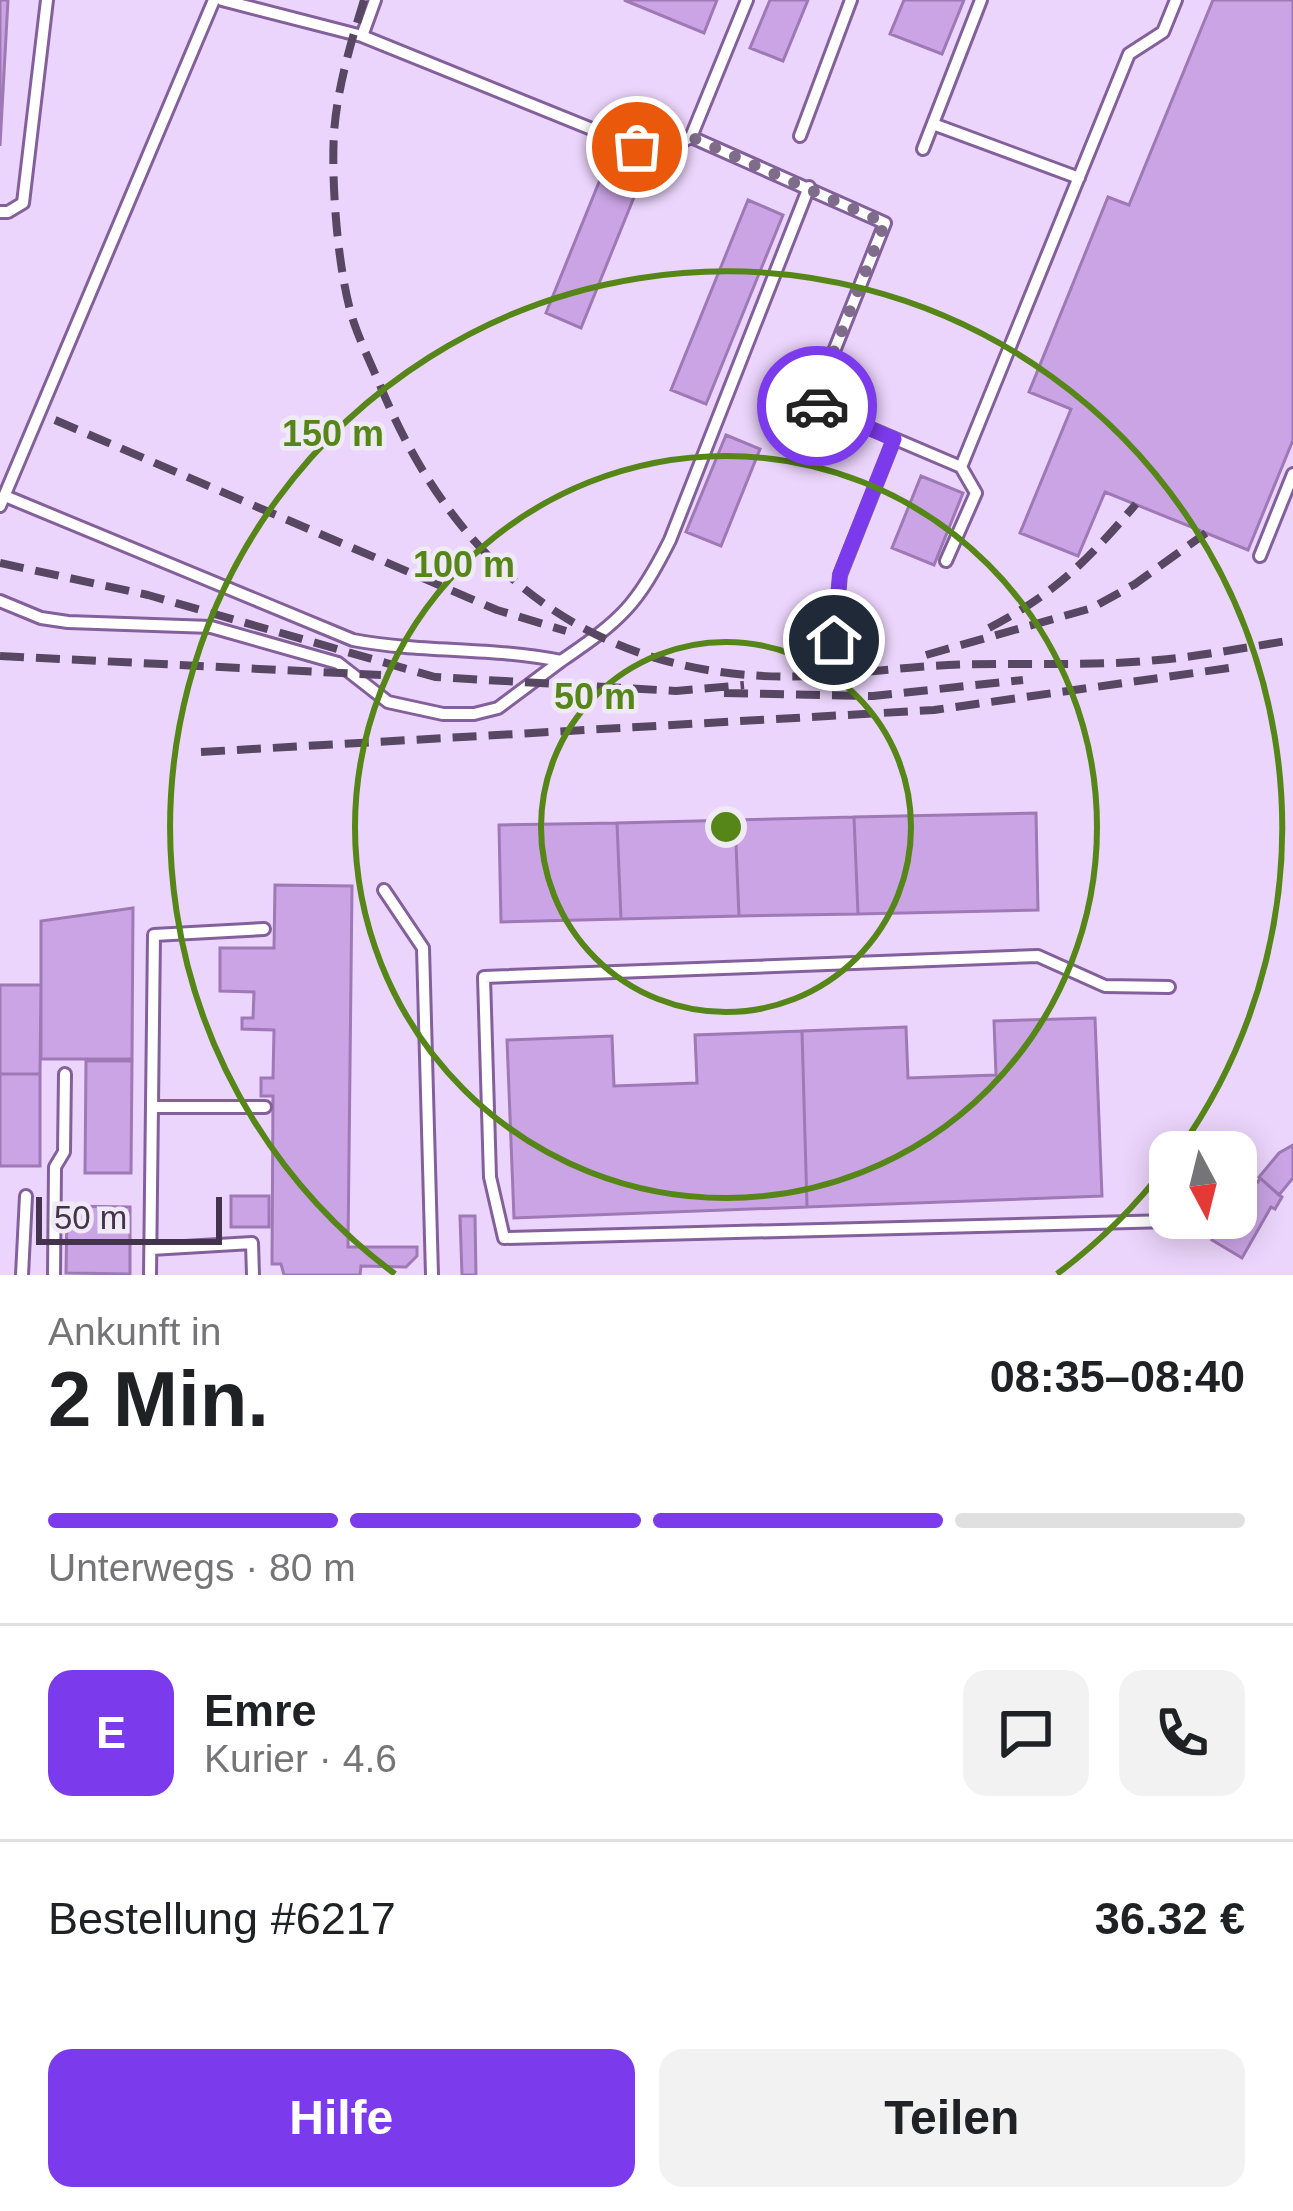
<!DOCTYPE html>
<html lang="de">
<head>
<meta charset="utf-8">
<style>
  :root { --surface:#fff; --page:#f2f2f2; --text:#202124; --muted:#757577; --line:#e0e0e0; --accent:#7c3aed }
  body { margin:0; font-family:Arial,sans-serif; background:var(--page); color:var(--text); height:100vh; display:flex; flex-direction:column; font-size:45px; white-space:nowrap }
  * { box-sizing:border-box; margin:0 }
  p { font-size:39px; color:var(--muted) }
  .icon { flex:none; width:66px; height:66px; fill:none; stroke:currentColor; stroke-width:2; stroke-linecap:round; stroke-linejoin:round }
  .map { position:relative; height:1275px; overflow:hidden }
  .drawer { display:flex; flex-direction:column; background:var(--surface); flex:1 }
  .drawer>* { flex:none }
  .needle { width:78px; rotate:173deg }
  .fabs { position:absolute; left:1149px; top:1131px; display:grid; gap:24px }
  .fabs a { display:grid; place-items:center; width:108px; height:108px; border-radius:24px; background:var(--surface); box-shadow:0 6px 30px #0003; font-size:60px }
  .scale { position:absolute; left:36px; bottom:30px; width:186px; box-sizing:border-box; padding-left:12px; border:6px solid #43334d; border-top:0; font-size:33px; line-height:42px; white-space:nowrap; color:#43334d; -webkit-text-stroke:9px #f0e9f6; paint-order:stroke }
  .pin { position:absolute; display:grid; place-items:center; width:102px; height:102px; color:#fff; margin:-51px; border:6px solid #fff; border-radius:50%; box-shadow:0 3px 12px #0007 }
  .courier { position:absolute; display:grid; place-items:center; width:120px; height:120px; margin:-60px; border:9px solid #7c3aed; border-radius:50%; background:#fff; color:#222; box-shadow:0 3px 15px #0007 }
  .headline em { font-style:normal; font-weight:700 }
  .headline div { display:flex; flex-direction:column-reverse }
  .headline { display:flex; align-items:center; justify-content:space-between; height:204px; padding:0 48px }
  h1 { font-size:78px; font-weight:700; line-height:90px }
  .bar { display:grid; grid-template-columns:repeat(4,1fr); gap:18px 12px; align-content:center; height:144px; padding:0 48px }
  .bar i { height:15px; border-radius:9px; background:var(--line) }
  .bar .selected { background:var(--accent) }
  .bar p { grid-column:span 4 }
  .line { display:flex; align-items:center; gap:30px; padding:0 48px; border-top:3px solid var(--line) }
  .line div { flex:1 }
  .round { display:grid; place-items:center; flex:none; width:126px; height:126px; border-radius:24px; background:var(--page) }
  .cta { display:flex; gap:24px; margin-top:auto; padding:24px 48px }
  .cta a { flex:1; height:138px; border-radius:24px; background:var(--accent); color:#fff; font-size:48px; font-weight:700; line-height:138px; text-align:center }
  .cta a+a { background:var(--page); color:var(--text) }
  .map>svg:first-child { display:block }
</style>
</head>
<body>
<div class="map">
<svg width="1293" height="1275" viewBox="0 0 1293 1275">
  <rect width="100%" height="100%" fill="#ecd5fc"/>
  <path fill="#caa4e4" stroke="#9e79b6" stroke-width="3" d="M0,0H8L0,146Z
    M624,0H717L704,33Z
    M770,0H808L783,61L750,48Z
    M904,0H964L942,54L890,34Z
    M1213,0H1293V440L1248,550L1105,492L1078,556L1020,533L1071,409L1029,392L1108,197L1129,205Z
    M610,155L645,170L581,328L546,313Z
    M748,200L783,215L706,404L671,390Z
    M726,435L760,449L721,546L686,532Z
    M921,476L963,493L934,565L892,548Z
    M1036,813L1038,910L858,914L854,817Z
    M854,817L858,914L739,916L735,820Z
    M735,820L739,916L621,919L617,823Z
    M617,823L621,919L501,922L499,825Z
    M275,885L352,886L348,1247H417V1256L406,1267L361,1266L360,1275H284L281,1264H272L273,1096H261V1078H273L274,1030L242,1029V1018H253L254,992L220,991V948H274Z
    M133,908L132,1059H41V921Z
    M0,985H41L40,1074H0Z
    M1095,1018L1102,1196L807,1207L802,1031L906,1027L908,1078L996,1075L994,1021Z
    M802,1031L807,1207L514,1218L507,1040L612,1036L614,1086L697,1083L695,1035Z
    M86,1061H132L131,1173H85Z
    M0,1074H40V1166H0Z
    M1293,1145V1178L1279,1195L1259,1177L1279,1153Z
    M1249,1177L1258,1182L1260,1178L1282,1197L1275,1209L1271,1207L1242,1258L1212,1240L1225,1218H1236V1200Z
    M231,1196H269V1227H231Z
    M67,1206L130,1207V1274L66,1273Z
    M460,1216H475L476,1275H462Z"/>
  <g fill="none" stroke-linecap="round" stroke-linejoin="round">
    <g stroke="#83609b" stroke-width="16">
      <path id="lane" d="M222,0L362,36L656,155L691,137
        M747,0L691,137L885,223L813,404L961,467L976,493L946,561
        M362,36L375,0
        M933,124L1079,178
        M800,136L851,0
        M923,149L981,0
        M0,212H8L23,203L47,0
        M961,467L1129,54L1163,32L1176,0
        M5,496L353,640C422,653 492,647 561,661C621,620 637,606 670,540L809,187
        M0,506L214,0
        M1260,556L1293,474
        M0,601L41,618L68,622L211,627L338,663L388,702L443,714H474L498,708L561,661
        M834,640L840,575L894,439
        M384,890L423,948L432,1275
        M1169,987L1105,986L1038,956L484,977L490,1177L504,1238L1170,1221
        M154,1107H265
        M151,1249L252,1243L253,1275
        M22,1275L26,1196
        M54,1275L55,1167L64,1152L65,1074
        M150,1275L154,935L264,929"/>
    </g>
    <use href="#lane" stroke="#fff" stroke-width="10"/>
    <path stroke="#584763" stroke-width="8" stroke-dasharray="24 12" stroke-linecap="butt" d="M364,0C351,42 337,89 334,133C331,183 338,276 354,323C362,346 373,368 382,390C461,578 604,685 812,676C858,674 903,667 948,665C1018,662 1089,667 1158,660C1203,656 1248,647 1293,640
      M55,420L497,610L566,631
      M0,563L148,595L435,677L676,691L744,685
      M989,628C1056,593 1088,560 1136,504
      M926,655L1092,608L1135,584L1206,533
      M0,656L381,675
      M724,693L873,696L1023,680
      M201,752L934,710L1229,668"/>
  </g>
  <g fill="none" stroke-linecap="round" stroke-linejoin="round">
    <path stroke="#7e6c8a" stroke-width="12" stroke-dasharray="0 21.6" d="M637,147L656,155L691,137L885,223L813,404L817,406"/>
    <path stroke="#7c3aed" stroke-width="15" d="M817,406L894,439L840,574L834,640"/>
  </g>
  <g fill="none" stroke="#568618" stroke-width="6">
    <circle cx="726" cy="827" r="185"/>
    <circle cx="726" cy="827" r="371"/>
    <path d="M1167 1165A556 556 0 0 1 1057 1274M395 1274A556 556 0 1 1 1179 1150"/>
  </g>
  <circle cx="726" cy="827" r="18" fill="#568618" stroke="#f0e9f6" stroke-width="6"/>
  <g font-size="36" text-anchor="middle" font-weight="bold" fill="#568618" stroke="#f0e9f6" stroke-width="9" stroke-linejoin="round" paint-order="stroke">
    <text x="333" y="446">150 m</text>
    <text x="464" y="577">100 m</text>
    <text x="595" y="709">50 m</text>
  </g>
</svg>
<div class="fabs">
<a><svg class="needle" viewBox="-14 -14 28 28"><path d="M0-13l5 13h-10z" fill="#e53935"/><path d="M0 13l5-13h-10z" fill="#757577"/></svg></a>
</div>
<div class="scale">50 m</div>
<div class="pin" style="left:637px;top:147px;background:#ea580c"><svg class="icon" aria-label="bag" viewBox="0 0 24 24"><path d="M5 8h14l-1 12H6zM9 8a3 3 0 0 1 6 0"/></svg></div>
<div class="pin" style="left:834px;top:640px;background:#1f2937"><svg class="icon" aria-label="home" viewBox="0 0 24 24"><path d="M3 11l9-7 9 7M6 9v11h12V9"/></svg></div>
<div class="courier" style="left:817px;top:406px"><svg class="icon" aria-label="car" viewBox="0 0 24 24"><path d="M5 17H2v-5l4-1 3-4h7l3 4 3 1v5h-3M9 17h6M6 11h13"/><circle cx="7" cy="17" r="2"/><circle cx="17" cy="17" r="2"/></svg></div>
</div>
<section class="drawer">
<div class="headline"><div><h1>2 Min.</h1><p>Ankunft in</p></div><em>08:35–08:40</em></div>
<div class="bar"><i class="selected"></i><i class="selected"></i><i class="selected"></i><i></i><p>Unterwegs · 80 m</p></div>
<div class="line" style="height:216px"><b class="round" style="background:var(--accent);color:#fff">E</b><div><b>Emre</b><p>Kurier · 4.6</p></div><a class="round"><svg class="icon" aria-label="chat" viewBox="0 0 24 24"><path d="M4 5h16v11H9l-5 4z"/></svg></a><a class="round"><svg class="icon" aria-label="phone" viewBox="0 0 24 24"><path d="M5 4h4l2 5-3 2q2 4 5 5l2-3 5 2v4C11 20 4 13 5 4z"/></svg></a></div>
<div class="line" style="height:156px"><div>Bestellung #6217</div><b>36.32 €</b></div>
<div class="cta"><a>Hilfe</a><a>Teilen</a></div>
</section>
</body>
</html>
